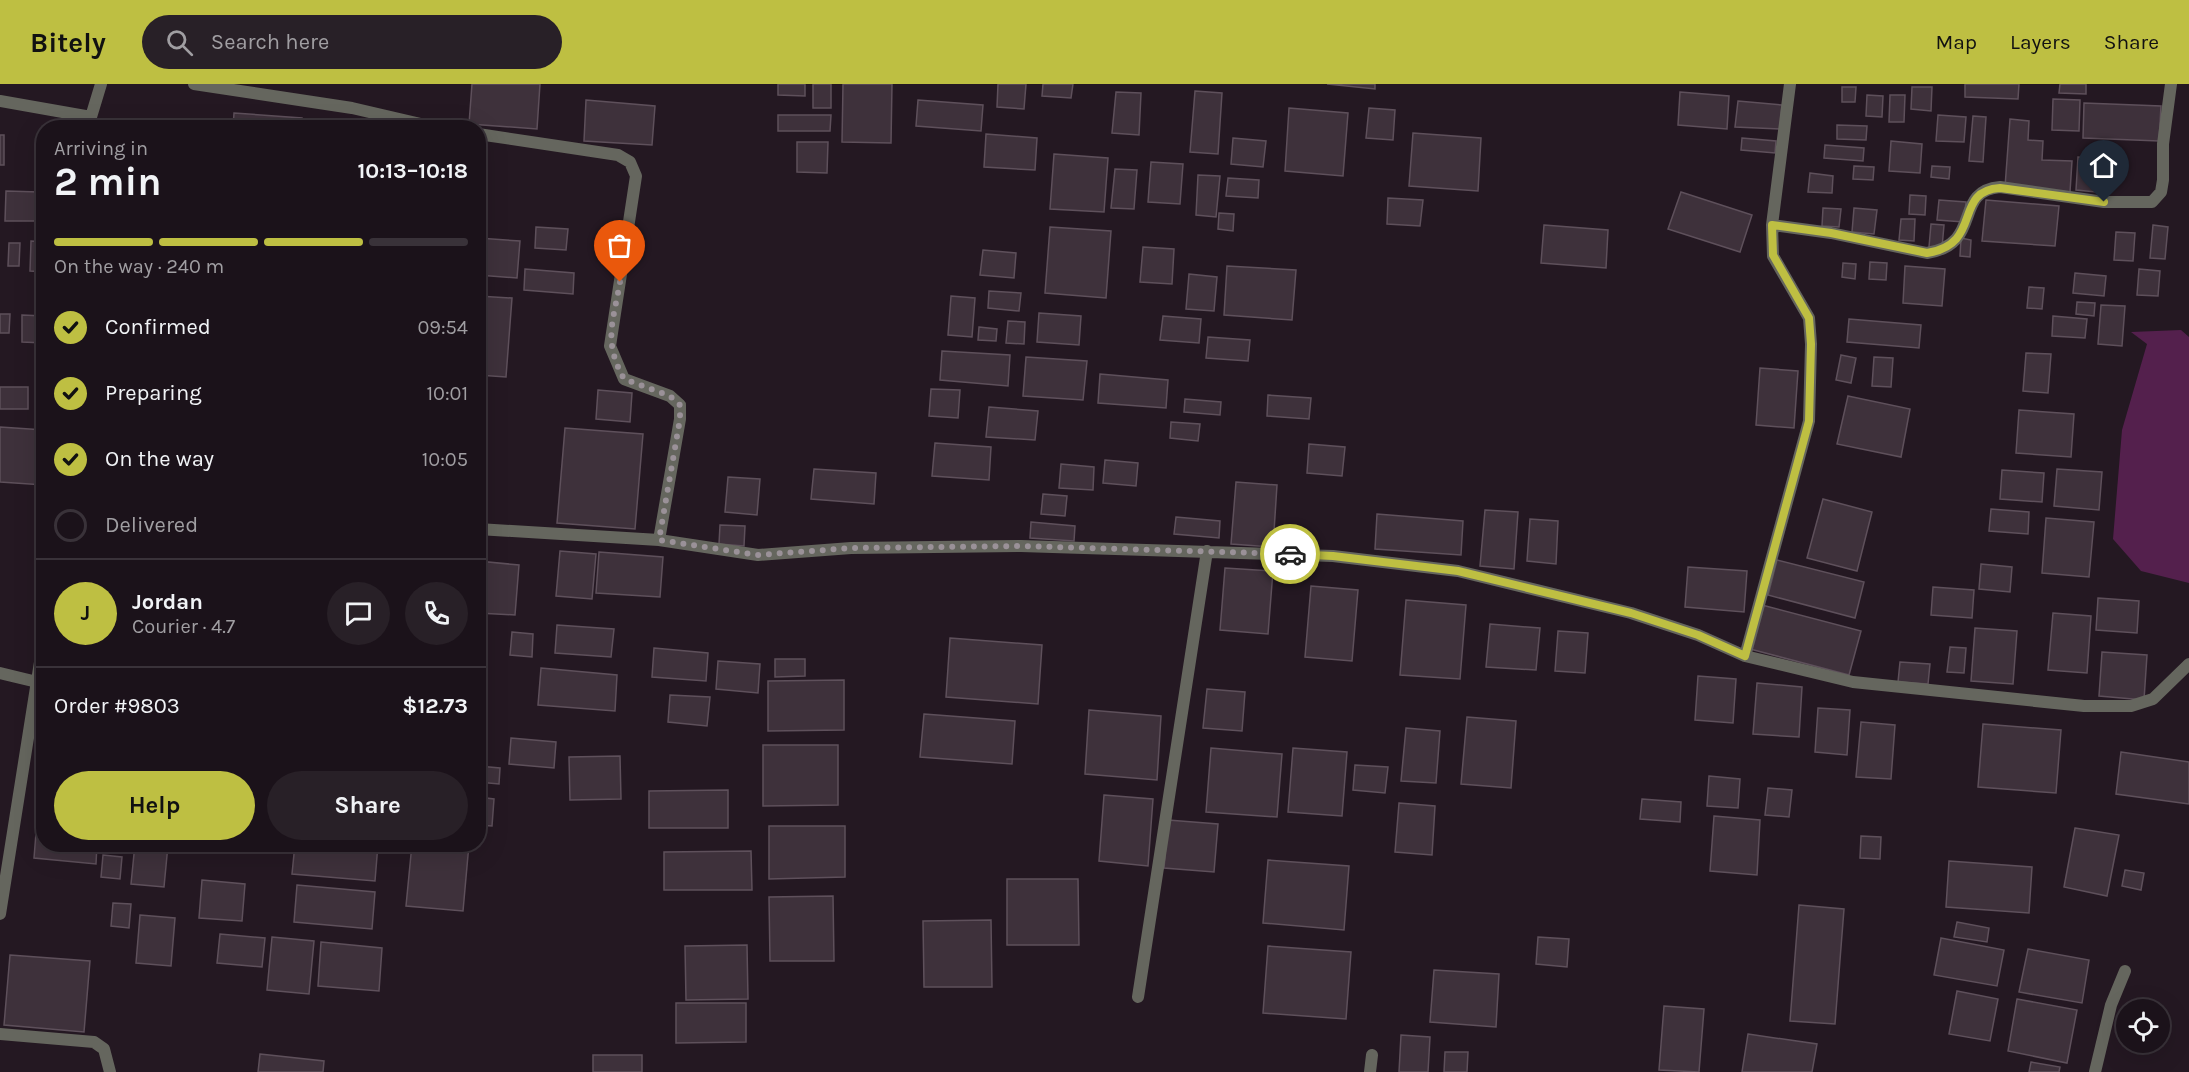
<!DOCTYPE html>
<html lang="en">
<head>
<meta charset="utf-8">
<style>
  :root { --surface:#1b121a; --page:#282027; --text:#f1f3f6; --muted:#a09ea2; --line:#393239; --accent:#bebf42 }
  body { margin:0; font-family:Karla,sans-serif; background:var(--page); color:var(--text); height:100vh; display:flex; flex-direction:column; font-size:22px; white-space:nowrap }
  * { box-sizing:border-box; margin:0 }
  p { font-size:20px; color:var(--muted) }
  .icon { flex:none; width:33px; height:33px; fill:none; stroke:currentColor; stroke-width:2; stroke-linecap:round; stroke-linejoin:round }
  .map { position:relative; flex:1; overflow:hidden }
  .details { position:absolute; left:36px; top:36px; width:450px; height:732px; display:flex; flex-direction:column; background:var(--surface); border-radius:24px; box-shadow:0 6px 24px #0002,0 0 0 2px var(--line) }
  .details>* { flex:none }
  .controls { position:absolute; left:2116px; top:915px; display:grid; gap:12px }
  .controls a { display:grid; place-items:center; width:54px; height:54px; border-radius:50%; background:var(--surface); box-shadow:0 6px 24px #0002,0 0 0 2px var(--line); font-size:30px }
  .pin { position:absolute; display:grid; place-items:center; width:51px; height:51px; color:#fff; margin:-62px -26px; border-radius:50% 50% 50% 0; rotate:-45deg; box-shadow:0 0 6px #0007 }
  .pin .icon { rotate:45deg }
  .courier { position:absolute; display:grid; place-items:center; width:60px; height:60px; margin:-30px; border:4px solid #bebf42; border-radius:50%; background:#fff; color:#222; box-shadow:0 2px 8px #0007 }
  .summary em { font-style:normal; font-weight:700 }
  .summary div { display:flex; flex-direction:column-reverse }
  .summary { display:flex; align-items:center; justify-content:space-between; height:102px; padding:0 18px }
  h1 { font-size:39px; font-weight:700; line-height:45px }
  .bar { display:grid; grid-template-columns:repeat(4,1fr); gap:9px 6px; align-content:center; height:72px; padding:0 18px }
  .bar i { height:8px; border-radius:4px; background:var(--line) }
  .bar .selected { background:var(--accent) }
  .bar p { grid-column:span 4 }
  .line { display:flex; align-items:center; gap:15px; padding:0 18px; border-top:2px solid var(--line) }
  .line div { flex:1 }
  .round { display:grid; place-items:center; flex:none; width:63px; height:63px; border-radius:32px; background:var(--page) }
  ol { padding:0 18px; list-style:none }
  li { display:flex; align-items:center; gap:18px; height:66px }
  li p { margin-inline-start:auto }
  li .icon { padding:6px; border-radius:50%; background:var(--accent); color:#111; stroke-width:4 }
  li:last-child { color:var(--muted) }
  li i { width:33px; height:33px; border:3px solid var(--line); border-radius:50% }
  .action { display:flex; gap:12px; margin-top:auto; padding:12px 18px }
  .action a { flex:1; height:69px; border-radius:36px; background:var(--accent); color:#111; font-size:24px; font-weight:700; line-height:69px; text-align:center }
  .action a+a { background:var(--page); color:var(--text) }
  header { display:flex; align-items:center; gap:36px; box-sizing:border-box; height:84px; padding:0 30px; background:var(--accent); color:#111 }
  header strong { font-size:28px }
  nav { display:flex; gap:33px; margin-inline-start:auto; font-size:21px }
  .search { width:420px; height:54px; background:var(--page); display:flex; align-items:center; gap:15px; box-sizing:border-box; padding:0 21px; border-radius:33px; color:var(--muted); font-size:22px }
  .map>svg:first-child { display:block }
</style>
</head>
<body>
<header>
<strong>Bitely</strong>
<div class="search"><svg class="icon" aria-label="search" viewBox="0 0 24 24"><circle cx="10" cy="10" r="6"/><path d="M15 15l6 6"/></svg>Search here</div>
<nav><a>Map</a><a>Layers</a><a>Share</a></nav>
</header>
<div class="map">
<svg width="2189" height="988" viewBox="0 0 2189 988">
  <rect width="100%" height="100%" fill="#241822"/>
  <path fill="#54204d" d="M2181,246L2189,253V499L2141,487L2113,455L2122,346L2147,260L2131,248Z"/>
  <path fill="#3e313b" stroke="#5e505b" stroke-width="1.5" d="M472,0H540L537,45L469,40Z
    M778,0H805V12L778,11Z
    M813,0H831V24H813Z
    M843,0H892L891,59L842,58Z
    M998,0H1026L1024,25L997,23Z
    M1043,0H1073L1071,14L1042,12Z
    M1327,0H1375V5Z
    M1965,0H2019L2018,15L1965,13Z
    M2060,0H2086V10L2059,9Z
    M1842,3H1856L1855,18H1842Z
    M1912,3H1932L1931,27L1911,25Z
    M1195,7L1222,9L1218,70L1190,68Z
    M1116,8L1141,9L1139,51L1112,49Z
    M1680,8L1729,12L1727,45L1678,41Z
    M1867,11L1883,12L1882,33L1866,32Z
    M1890,11H1905L1904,38H1889Z
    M2053,15L2080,16L2079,47L2052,46Z
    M586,16L655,22L652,61L584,57Z
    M918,16L983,21L981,47L916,42Z
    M1738,17L1782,21L1780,45L1735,43Z
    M2084,19L2161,22L2159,57L2083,54Z
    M1289,24L1348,29L1343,92L1285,87Z
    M1369,24L1395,26L1393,56L1366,54Z
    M234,29L302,34V44H233Z
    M778,31H831L830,47H778Z
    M1938,31L1966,33L1964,58L1936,57Z
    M1973,32L1986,33L1983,78L1969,77Z
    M2010,35L2029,37L2028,56L2043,57L2042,76L2072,77L2070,108L2005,103Z
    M1837,41L1867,42L1866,56L1837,55Z
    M1413,49L1481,54L1478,107L1409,102Z
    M986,50L1037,54L1035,86L984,83Z
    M0,51H4V81H0Z
    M1233,54L1266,57L1263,83L1231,80Z
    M1742,54L1776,57L1775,69L1741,66Z
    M1891,57L1922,60L1920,89L1889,87Z
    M797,58H828L827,89L797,88Z
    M1825,61L1864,64L1863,77L1824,74Z
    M1054,70L1108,74L1104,128L1050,125Z
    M2078,73L2109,76L2107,109L2076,106Z
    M1151,78L1183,80L1180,120L1148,118Z
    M1854,82L1874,83L1873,96L1853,95Z
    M1932,82L1950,83L1949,95L1931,93Z
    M1115,85L1137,86L1134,125L1111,124Z
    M1810,89L1833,92L1832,109L1808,108Z
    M1198,91L1220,92L1216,133L1196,131Z
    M1228,94L1259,96L1258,114L1226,112Z
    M6,107L39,108V137H5Z
    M1681,108L1752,131L1740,168L1668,145Z
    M1910,111L1926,112L1925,131L1909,130Z
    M1388,114L1423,116L1420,142L1387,140Z
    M1939,116L1966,118L1964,138L1937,136Z
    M1986,116L2059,122L2055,162L1982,157Z
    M1823,124L1841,125L1839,143L1822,142Z
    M1854,124L1877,126L1874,150L1852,148Z
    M1219,129L1234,130L1233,147L1218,145Z
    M1901,135H1915L1914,157L1899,156Z
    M1931,140L1944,141L1942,164L1929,163Z
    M1544,141L1608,146L1606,184L1541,179Z
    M2153,141L2168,143L2165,175L2150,174Z
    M536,143L568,145L566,166L535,164Z
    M1050,143L1111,147L1106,214L1045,209Z
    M2116,148L2135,149L2133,177L2114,176Z
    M478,154L520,157L517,194L478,191Z
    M1961,154L1971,156L1970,173L1960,172Z
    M31,157L44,158V188L30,187Z
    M9,159H20L19,182H8Z
    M1143,163L1174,165L1172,200L1140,198Z
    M983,166L1016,169L1014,194L980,191Z
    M1870,178L1887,179L1886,196L1869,195Z
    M1843,179L1856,180L1855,195L1842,193Z
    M1227,182L1296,186L1292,236L1224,231Z
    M1905,182L1945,185L1942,222L1903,219Z
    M525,185L574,189L573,210L524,206Z
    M2139,185L2160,187L2158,212L2137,211Z
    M2075,189L2106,192L2104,212L2073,209Z
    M1189,190L1217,193L1214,227L1186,225Z
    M2029,203L2044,204L2042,225L2027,224Z
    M989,207L1021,209L1019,227L988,224Z
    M478,212L512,214L506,293L478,291Z
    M951,212L975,214L972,253L948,251Z
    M2077,218L2095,219L2094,232L2076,230Z
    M2101,221L2125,222L2122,262L2098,260Z
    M1039,229L1081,232L1079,261L1037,258Z
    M0,230H10L9,249H0Z
    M22,231L44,232V259L22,258Z
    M1163,232L1201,235L1199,259L1160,256Z
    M2053,232L2087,235L2085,254L2052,252Z
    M1849,235L1921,241L1919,264L1847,258Z
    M1008,237L1025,238L1024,260L1006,259Z
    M979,243L997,245L996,257L978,256Z
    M1208,253L1250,256L1248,277L1206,274Z
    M942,267L1010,271L1008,302L940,296Z
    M2026,269L2051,270L2048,309L2023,307Z
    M1841,271L1856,274L1851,299L1836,296Z
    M1026,273L1087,277L1083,316L1023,312Z
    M1874,273L1893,274L1891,303L1872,302Z
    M1760,284L1798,287L1794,344L1756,341Z
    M1100,290L1168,296L1166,324L1098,319Z
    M0,303H28V325H0Z
    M931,305L960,306L958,334L929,332Z
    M598,306L632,309L630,338L596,335Z
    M1268,311L1311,314L1309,335L1267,332Z
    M1848,312L1910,325L1901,373L1837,360Z
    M1185,315L1221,318L1220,331L1184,328Z
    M989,323L1038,327L1035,356L986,353Z
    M2019,326L2074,330L2071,373L2016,369Z
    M1171,338L1200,340L1198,357L1170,354Z
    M0,343L44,346V401L0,398Z
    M565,344L643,350L635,445L557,439Z
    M935,359L991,363L989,396L932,392Z
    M1309,360L1345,363L1342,392L1307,389Z
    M1105,376L1138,379L1136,402L1103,399Z
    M1061,380L1094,383L1093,406L1059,404Z
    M814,385L876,389L874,420L811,415Z
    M2057,385L2102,388L2099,426L2054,422Z
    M2002,386L2044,389L2042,418L2000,415Z
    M728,393L760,395L757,431L725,428Z
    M1236,398L1277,401L1273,463L1231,460Z
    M1043,410L1067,412L1065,432L1041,430Z
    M1823,415L1872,428L1857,487L1807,474Z
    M1991,425L2029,428L2028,450L1989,447Z
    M1485,426L1518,428L1514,485L1480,482Z
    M1377,430L1463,437L1461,471L1375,465Z
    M1176,433L1220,437L1219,454L1174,450Z
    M2046,434L2094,438L2089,493L2042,489Z
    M1530,435L1558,437L1556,480L1527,477Z
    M1031,438L1075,442L1074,457L1030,454Z
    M720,441L745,442L744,462L719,460Z
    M560,467L596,470L592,515L556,512Z
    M599,468L663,473L660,513L596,509Z
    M1777,476L1864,498L1855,534L1768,511Z
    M478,477L519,481L515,531L478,529Z
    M1981,480L2012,483L2010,508L1979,505Z
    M1688,483L1747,487L1744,528L1685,523Z
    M1225,484L1273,487L1268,550L1220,546Z
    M1311,502L1358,506L1352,577L1305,573Z
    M1933,503L1974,506L1972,534L1931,531Z
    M2098,514L2139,517L2137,549L2096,546Z
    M1406,516L1466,521L1460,595L1400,591Z
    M1762,521L1861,547L1849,591L1750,565Z
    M2053,529L2091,532L2087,589L2048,586Z
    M1490,540L1540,544L1536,586L1486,583Z
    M557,541L614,545L611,573L555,569Z
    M1975,544L2017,547L2013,600L1971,597Z
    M1558,547L1588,549L1585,589L1555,587Z
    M512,548L533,550L532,573L510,571Z
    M950,554L1042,561L1038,620L946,613Z
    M1950,563L1966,564L1964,589L1947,588Z
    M654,564L708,569L706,597L652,593Z
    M2102,568L2147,571L2144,616L2099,612Z
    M775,575H805V592L775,593Z
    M718,577L760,580L758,609L716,605Z
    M1900,578L1930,580L1928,600L1898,598Z
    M541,584L617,591L615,627L538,621Z
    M1698,592L1736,595L1733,639L1695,636Z
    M844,596V646L768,647V597Z
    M1757,599L1802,603L1799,653L1753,650Z
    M1207,605L1245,608L1242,647L1203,644Z
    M670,611L710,613L707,642L668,638Z
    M1818,624L1850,626L1847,671L1815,668Z
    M1089,626L1161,632L1157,696L1085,690Z
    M924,630L1015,637L1012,680L920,673Z
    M1467,633L1516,637L1511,704L1461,700Z
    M1861,638L1895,641L1891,695L1856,693Z
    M1983,640L2061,646L2056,709L1978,703Z
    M1406,644L1440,647L1436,699L1401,697Z
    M511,654L556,658L554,684L509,680Z
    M763,661H838V721L763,722Z
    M1211,664L1282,670L1277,733L1206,728Z
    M1293,664L1347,668L1342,732L1288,728Z
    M2121,668L2189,678V720L2116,710Z
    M620,672L621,715L570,716L569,673Z
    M1355,681L1388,683L1385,709L1353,706Z
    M478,682L500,684L499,700L478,698Z
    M1709,692L1740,695L1738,724L1707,722Z
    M1768,704L1792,706L1789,733L1765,731Z
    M728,706V744H649V707Z
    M1104,711L1153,715L1148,782L1099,777Z
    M478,713L494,715L492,742L478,741Z
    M1642,715L1681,718L1680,738L1640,735Z
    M1399,719L1435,722L1432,771L1395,768Z
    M38,724L44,725V760H97L96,780L34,774Z
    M1714,732L1760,736L1757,791L1710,787Z
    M1168,736L1218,740L1214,788L1164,784Z
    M769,742H845V793L769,795Z
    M2075,744L2119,751L2107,812L2064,803Z
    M1861,752L1881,753L1880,775L1860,774Z
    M135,760L168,761L164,803L131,800Z
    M295,760H378L375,797L292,790Z
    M412,760H469L463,827L406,822Z
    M751,767L752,806H664V768Z
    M103,771L122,773L120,795L101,793Z
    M1268,776L1349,782L1344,846L1263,839Z
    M1949,777L2032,783L2029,829L1946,823Z
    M2125,786L2144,789L2141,806L2122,802Z
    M1007,795H1078L1079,861H1007Z
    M202,796L245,800L242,837L199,834Z
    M297,801L375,808L372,845L294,838Z
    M833,812L834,877H770L769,813Z
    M113,819L131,820L129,844L111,842Z
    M1799,821L1844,825L1835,940L1790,937Z
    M140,831L175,834L171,882L136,879Z
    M991,836L992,903H924L923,837Z
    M1957,838L1989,844L1987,858L1954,853Z
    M220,850L265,854L262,883L217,879Z
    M272,853L314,857L309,910L267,906Z
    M1538,853L1569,855L1567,883L1536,880Z
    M1941,854L2004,866L1997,902L1934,891Z
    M321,858L382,864L379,907L318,902Z
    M747,861L748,915L686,916L685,862Z
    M1268,862L1351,868L1346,935L1263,929Z
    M2028,865L2089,876L2082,919L2019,908Z
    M10,871L90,877L84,948L4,941Z
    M1434,886L1499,890L1496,943L1430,938Z
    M1957,907L1998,915L1990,957L1949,950Z
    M2017,915L2077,926L2067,979L2008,967Z
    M676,919H746V958L676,959Z
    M1664,922L1704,925L1699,988L1659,986Z
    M1748,950L1817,960L1812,988H1742Z
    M1401,951L1430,953L1428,988H1399Z
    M1445,968H1468L1467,988H1444Z
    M260,970L324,977L323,988H258Z
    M593,971H642V988H593Z
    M2031,978L2060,983L2059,988H2029Z"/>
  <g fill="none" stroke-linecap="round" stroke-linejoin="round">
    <path stroke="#65665e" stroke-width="12" d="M194,0L352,24L438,44
      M0,17L91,33L90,44
      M91,33L101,0
      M478,50L618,71L630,78L636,92L610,262L624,295L670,312L680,321V335L659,456
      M1772,141L1831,149L1927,169C1984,160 1952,107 2000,103L2104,118H2152L2161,108L2163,96V60L2171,0
      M478,445L659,456L758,471L851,464L1021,462L1333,472L1458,487L1631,529L1698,551L1745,572L1853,598L2084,622H2131L2153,615L2189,580
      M1745,572L1809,337L1811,260L1809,234L1773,172L1772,141L1790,0
      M0,589L37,598
      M0,830L44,553
      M1138,913L1207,467
      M0,950L94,958L104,965L110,988
      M1370,988L1372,971
      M2095,988L2111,921L2125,887"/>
  </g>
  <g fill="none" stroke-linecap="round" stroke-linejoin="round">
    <path stroke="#9a9198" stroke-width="6" stroke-dasharray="0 10.8" d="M620,198C613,239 603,257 624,295L670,312L680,321V335L659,456L758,471L851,464L1021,462L1290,470"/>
    <path stroke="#bebf42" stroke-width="8" d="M1290,470L1333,472L1458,487L1631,529L1698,551L1745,572L1809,337L1811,260L1809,234L1773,171L1772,141L1831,149L1927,169C1984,160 1952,107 2000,104L2104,118"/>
  </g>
</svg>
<div class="controls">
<a><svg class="icon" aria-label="locate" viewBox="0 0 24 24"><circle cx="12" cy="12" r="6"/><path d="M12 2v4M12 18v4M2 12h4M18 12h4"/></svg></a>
</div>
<div class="pin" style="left:620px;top:198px;background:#ea580c"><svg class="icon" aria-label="bag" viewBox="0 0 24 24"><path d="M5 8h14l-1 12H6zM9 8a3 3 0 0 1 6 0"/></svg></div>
<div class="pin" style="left:2104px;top:118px;background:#1f2937"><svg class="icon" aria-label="home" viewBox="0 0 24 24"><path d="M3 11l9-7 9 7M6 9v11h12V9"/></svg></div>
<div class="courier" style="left:1290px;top:470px"><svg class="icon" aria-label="car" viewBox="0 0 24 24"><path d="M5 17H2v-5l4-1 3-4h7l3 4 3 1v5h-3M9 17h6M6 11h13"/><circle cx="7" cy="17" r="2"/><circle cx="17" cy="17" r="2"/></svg></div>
<section class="details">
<div class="summary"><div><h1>2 min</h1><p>Arriving in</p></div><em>10:13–10:18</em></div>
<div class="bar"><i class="selected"></i><i class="selected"></i><i class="selected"></i><i></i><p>On the way · 240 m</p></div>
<ol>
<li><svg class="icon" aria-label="check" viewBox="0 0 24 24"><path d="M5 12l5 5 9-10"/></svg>Confirmed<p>09:54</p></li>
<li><svg class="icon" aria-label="check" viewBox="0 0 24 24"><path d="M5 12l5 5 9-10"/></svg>Preparing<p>10:01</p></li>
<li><svg class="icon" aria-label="check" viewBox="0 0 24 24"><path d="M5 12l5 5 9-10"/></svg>On the way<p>10:05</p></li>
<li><i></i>Delivered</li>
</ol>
<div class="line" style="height:108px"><b class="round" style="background:var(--accent);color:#111">J</b><div><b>Jordan</b><p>Courier · 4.7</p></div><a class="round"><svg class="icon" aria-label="chat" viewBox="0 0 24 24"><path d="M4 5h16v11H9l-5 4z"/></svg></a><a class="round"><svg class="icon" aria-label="phone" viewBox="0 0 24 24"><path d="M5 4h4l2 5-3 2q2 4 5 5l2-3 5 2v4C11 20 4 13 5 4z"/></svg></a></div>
<div class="line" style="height:78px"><div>Order #9803</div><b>$12.73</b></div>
<div class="action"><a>Help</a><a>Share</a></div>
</section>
</div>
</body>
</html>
